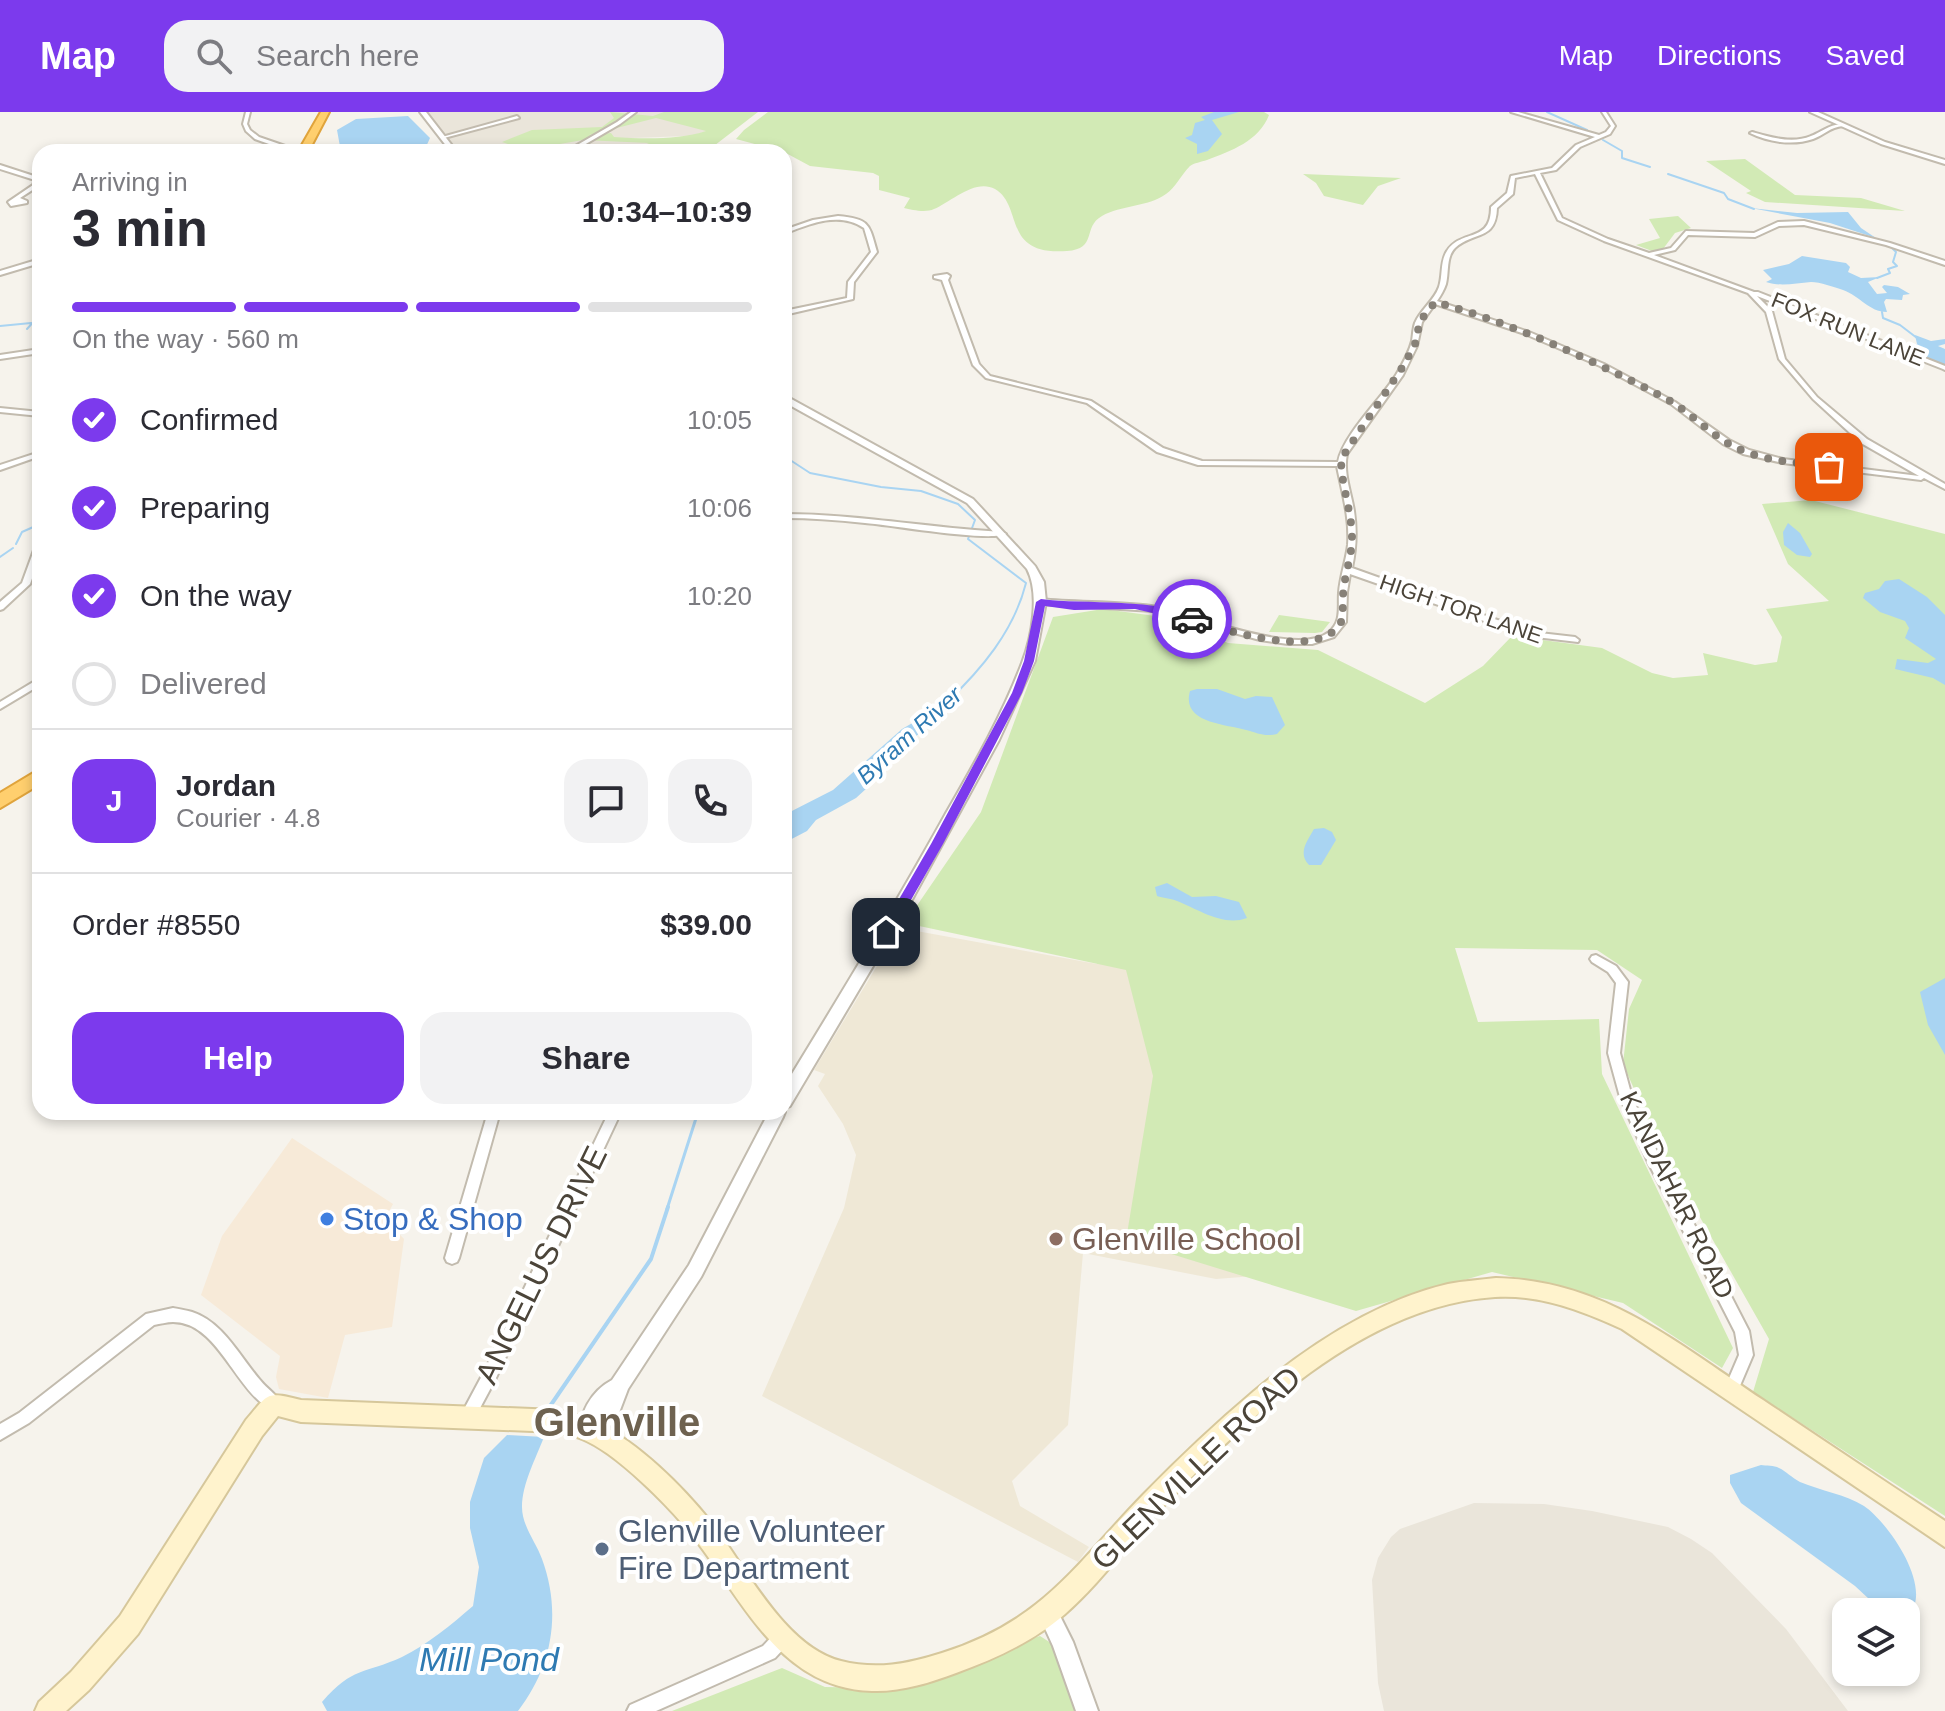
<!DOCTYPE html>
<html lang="en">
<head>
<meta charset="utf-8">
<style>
  :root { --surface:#fff; --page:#f2f2f3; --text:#2b2b33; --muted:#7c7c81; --line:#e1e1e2; --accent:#7c3aed }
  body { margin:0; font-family:Helvetica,sans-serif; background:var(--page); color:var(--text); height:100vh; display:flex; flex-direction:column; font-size:30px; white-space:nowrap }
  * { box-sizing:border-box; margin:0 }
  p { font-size:26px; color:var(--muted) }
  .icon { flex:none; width:44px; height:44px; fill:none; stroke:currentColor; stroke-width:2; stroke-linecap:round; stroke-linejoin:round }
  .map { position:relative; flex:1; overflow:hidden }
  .details { position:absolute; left:32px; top:32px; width:760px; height:976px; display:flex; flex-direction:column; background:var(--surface); border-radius:24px; box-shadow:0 4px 12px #0003 }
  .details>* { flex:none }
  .controls { position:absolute; left:1832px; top:1486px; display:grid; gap:16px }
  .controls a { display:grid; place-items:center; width:88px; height:88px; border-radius:16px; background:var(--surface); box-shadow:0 4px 12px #0003; font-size:40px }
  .pin { position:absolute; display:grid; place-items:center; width:68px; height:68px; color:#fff; margin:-34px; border-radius:16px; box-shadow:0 4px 12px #0006 }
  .courier { position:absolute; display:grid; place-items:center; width:80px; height:80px; margin:-40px; border:6px solid #7c3aed; border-radius:50%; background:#fff; color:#222; box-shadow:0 2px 10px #0007 }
  .headline em { font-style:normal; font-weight:700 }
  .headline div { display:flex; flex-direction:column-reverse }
  .headline { display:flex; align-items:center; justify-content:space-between; height:136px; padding:0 40px }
  h1 { font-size:52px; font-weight:700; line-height:60px }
  .bar { display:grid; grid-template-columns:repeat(4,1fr); gap:12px 8px; align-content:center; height:96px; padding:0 40px }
  .bar i { height:10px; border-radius:6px; background:var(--line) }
  .bar .current { background:var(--accent) }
  .bar p { grid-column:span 4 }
  .line { display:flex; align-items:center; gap:20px; padding:0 40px; border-top:2px solid var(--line) }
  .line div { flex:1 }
  .round { display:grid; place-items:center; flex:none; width:84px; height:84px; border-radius:24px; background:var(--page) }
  ol { padding:0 40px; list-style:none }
  li { display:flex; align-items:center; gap:24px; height:88px }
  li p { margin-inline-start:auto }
  li .icon { padding:8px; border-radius:50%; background:var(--accent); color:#fff; stroke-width:4 }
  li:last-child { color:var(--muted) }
  li i { width:44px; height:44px; border:4px solid var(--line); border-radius:50% }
  .primary-button { display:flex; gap:16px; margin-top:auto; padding:16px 40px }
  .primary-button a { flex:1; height:92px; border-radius:24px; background:var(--accent); color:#fff; font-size:32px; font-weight:700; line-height:92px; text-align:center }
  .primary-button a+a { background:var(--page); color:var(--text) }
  header { display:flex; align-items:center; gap:48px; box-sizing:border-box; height:112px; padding:0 40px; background:var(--accent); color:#fff }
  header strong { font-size:38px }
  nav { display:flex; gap:44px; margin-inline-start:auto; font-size:28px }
  .search { width:560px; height:72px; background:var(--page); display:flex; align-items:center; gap:20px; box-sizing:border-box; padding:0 28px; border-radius:24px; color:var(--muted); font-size:30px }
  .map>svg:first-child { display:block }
</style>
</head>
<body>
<header>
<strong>Map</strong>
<div class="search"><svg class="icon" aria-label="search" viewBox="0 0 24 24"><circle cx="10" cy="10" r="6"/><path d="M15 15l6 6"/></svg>Search here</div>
<nav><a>Map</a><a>Directions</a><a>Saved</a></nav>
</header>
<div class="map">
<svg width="1945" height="1599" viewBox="0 0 1945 1599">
  <rect width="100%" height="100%" fill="#f6f3ec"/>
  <path fill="#eae5da" d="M427,0H668L708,19L690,24L630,26L651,31L627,40H458Z
    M1474,1391L1544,1392L1592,1399L1668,1415L1691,1427L1712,1441L1786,1517L1848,1599H1384L1378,1571L1372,1468L1378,1446L1391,1425L1400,1417Z"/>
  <path fill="#f7ead8" d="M292,1026L393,1092L385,1107L404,1127L392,1215L345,1223L328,1286L279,1277L276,1265L280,1244L201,1183L222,1124Z"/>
  <path fill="#efe8d6" d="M1097,814L1243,851L1268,1163L1216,1167L1083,1141L1068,1313L1012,1369L1020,1394L1089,1435L1078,1450L762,1284L844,1096L856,1043L843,1012L818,974L825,962L814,958L900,816L1097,852Z"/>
  <path fill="#d2eab5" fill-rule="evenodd" d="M610,0L653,4L664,0H758L706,40H627L649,31L583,28L525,38L502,30L532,18L602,15L614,6ZM656,6L706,19C679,28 642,27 614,25L611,21L589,23Z
    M768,0H1264L1269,3C1259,29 1231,39 1207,48C1201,50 1194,51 1190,54C1181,63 1176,75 1166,82C1148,95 1121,93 1102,104C1082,115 1098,137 1067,139C1001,144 1024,94 995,77C975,66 951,90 934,97C926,101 912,98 904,96L910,86L879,78V64L873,61L810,54L784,40L736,27L744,18Z
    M1745,47L1795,83L1861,86L1905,99L1765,90L1746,81L1751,79L1706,49Z
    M1303,62L1401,66L1378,74L1363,93L1324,84L1316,71Z
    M1678,104L1691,116L1675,121L1663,137L1652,139L1636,133L1660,126L1649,107Z
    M1811,388L1945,422V1404L1753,1280L1769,1227L1659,1033L1623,952L1629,897L1642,868L1597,838L1455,836L1478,910L1599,907L1602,962L1733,1236L1722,1256L1623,1191L1492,1160L1356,1199L1126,1128L1153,964L1126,858L905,811L981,700L1053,505L1103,497L1163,505L1228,531L1318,538L1425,591L1483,554L1512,524L1602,536L1652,561L1673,566L1708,563L1703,541L1755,553L1777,550L1782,525L1766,497L1829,489L1788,452L1762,392Z
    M1279,503L1330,510L1322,520L1315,521L1269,520Z
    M1040,1524L1054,1533L1081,1599H672L782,1556L825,1575L878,1576Z"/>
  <path fill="#a9d4f2" d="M1214,0H1239L1212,8L1222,22L1208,39L1197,42V32L1185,26L1192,23L1195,11L1205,8L1201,5Z
    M408,4L430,26L425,37L429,40H418L416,34L381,40H341L337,18L356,7Z
    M1751,96L1797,101L1848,100L1861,116L1876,126L1830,111Z
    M1802,144L1846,151L1850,155L1848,160L1861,166L1880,165L1868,170L1877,182L1887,181L1882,175L1884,173L1898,175L1910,182L1903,183L1902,188L1886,187L1884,190L1887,200C1869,200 1860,184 1843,178C1834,175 1820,170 1811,170C1796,171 1781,175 1766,170L1772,167L1763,158L1789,152Z
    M1915,223L1931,229L1945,227V232L1938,234L1945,237V253L1902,236L1917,232Z
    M1788,411L1800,421L1812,442L1810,445L1797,443L1784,433L1783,420Z
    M1899,467L1927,485L1945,503V573L1933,566L1895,557L1897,547L1928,551L1936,547L1905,526L1909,516L1905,509L1880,500L1863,486L1865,481L1879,477L1885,469Z
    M1197,577H1217L1245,587L1256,584L1272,585L1285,613L1277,622C1264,625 1258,621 1246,618C1224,612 1181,611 1190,579Z
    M952,588L956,591L897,640L879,665L856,686L816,708L807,719L784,731V703L833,678L902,617Z
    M1324,716L1332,720L1336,728L1321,753H1309C1297,741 1308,728 1314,717Z
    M1167,771L1192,785L1216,784L1239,790L1247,806C1223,815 1198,797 1177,789C1170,786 1163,786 1157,784L1155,775Z
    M1945,866V943L1928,913L1920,880Z
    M507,1323L544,1325C536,1346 522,1372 522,1395C522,1414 536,1430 542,1447C562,1501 552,1555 518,1599H327L322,1590C353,1554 365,1562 402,1545C427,1533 452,1512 473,1494L479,1455L470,1416V1390L484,1346Z
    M1761,1353C1766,1354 1774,1353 1779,1356C1786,1359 1792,1366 1800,1370C1821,1379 1845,1382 1864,1394C1889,1411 1937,1480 1906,1506V1500H1883L1855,1474L1741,1391L1730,1371V1363Z"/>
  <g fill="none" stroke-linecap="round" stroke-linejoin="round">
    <path stroke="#a9d4f2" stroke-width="2" d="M1547,0L1587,18L1583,19
      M1580,20L1593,25
      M1603,28L1622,39V46L1650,55
      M324,35L345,34
      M1668,62L1724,81L1728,87L1754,97
      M1877,166L1890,161L1888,157L1897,154L1893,150L1896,140L1890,134
      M1882,200L1883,206L1900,213L1917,226
      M0,214L31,211
      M27,217L35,208
      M784,344L810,361L881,375L921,379L958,392L975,408L968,427L1026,471C1014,519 981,558 946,591
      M16,432L22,420L40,412
      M0,445L13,436"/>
    <path stroke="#a9d4f2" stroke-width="3" d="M784,821L789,823L784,839
      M667,1097L698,1000"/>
    <path stroke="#a9d4f2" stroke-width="4" d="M546,1300L651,1147L668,1095"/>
    <g stroke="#c2bbae" stroke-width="4">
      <path id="minor" d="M246,0H250L247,12L250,18L259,25L288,35L287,40H281L283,37L255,27L246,19L243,12Z
        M631,0H636L620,12L572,40H565L617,10Z
        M1511,0H1518L1599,23L1606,20L1611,14L1602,0H1606L1615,14L1610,22L1580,35L1556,58L1540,61L1562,106L1608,127L1649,141L1671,136L1686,119L1754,121L1778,110L1804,109L1890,131L1945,149V153L1886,133L1804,113L1779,114L1755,125L1688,123L1675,138L1654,143L1754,180H1758L1945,254V258L1943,257L1757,184L1772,199L1785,247L1817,285L1867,327L1945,372V377L1924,366L1921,368L1783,351L1743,342L1723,332L1671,292L1600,254L1525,222L1435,192L1422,210L1417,234L1403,263L1347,342C1343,361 1351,380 1354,399C1357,419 1356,437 1352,456L1531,520L1575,525L1579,528L1578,530L1527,524L1350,462L1347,480L1346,510L1334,525L1312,532H1288L1260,528L1153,499L1038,492L1037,490L1041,487C1077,491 1114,489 1151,494C1190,500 1296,546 1329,520C1342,509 1338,496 1339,481C1340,465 1346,449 1348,433C1350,406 1342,380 1337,354L1198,353L1157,340L1087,291L986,266L973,253L942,168L934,166V164L947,162L950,164L948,168L979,252L990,264L1091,289L1163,336L1202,349L1338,350C1343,323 1381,287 1396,263C1402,253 1409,241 1412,229C1413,223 1413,217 1415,211C1421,197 1434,189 1439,175C1443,163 1440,149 1447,139C1462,116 1491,132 1491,95L1507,81L1511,64L1552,56L1576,33L1595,25ZM1535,62L1558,108L1604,129L1748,181L1766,200L1779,247L1813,287L1861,331L1919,364L1783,347L1749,338L1729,328L1675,290L1604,252L1529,220L1437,189C1441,183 1444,178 1446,172C1449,160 1446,145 1455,136C1474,119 1496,129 1497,96L1513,82L1515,66Z
        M517,4L519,6L444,26L442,25Z
        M1841,12L1843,14C1830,15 1824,23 1813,27C1793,34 1768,30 1750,21L1752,20C1770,25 1792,32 1811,24C1822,20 1828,13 1841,12Z
        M0,53L40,66L37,75L20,86L27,89V91L11,94L8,90L33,73L35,68L0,57Z
        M838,104C870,107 869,112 877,140L854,170L853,187L784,203V199L847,186L848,170L871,140L864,116C839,99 809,112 784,122V118L813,108Z
        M40,147V151L0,163V159Z
        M40,237V241L0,247V243Z
        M0,296L40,300V304L0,300Z
        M40,340V344L0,358V353Z
        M784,402C857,402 929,416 1002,420L1006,422C988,430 891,413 865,411C838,408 811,406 784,406Z
        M37,430H40V444L30,472L3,497L0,498V490L22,471Z
        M40,566V573L0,597V590Z
        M1596,843L1616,854L1628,870L1620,941L1632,985L1659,1044L1749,1219L1753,1243L1736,1283L1731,1285L1726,1283L1724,1278L1739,1243L1735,1220L1648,1050L1620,985L1608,941L1616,871L1608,860L1592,850L1590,847L1592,844Z
        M488,1000H500L459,1146L457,1150L452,1152L447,1150L445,1146Z
        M609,1000H621L495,1268L472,1311L467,1313L462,1311L460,1306L462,1301L485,1258Z
        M173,1196C179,1197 186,1198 192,1200C223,1210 240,1245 260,1268C267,1277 277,1282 281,1292L279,1297L274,1299C236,1282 219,1210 173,1210C167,1210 160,1212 154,1213L29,1311L0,1328V1312L19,1301L146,1202Z
        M782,1518L788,1520L790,1526L788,1532L775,1546L656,1599H627L630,1593L763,1534L776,1520Z"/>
    </g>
    <g stroke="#c2bbae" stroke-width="4">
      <path id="tertiary" d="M420,0H426L457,40H451Z
        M1810,0H1818L1885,30L1945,48V52L1881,32Z
        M784,283L973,387L1035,454L1044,470L1046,490L1035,549L999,628L908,795L790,994L784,996V975C839,885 894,795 945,703C973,654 1002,604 1022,551C1032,525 1040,482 1027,457L967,391L784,290Z
        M784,998L785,1000L783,1005L701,1165L628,1277L617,1306L603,1322L591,1329L584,1326C575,1303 593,1278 612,1268L689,1153L769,1000H784Z
        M1047,1489L1054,1492L1073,1530L1098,1599H1076L1053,1534L1037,1499L1040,1492Z"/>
    </g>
    <g stroke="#d6c79b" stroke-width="4">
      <path id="secondary" d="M1496,1166C1604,1168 1677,1231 1763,1288C1823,1328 1884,1369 1945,1409V1435L1622,1217C1583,1199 1539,1182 1495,1185C1363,1193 1245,1308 1158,1400C1127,1433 1100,1471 1065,1502C1034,1529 995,1547 956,1561C929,1571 901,1580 872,1579C781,1577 743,1489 695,1427C672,1397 617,1341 582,1327C574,1323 565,1322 557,1320L301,1310L278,1304L262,1324L138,1522L89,1578L66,1599H35L39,1590L71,1560L120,1504L246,1308C269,1281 265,1279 301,1288L557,1298C571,1302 585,1304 597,1311C638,1330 683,1375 711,1410C745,1453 784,1535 841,1549C876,1558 908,1552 942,1541C1044,1508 1073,1455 1143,1383C1178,1347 1215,1312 1253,1280C1309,1233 1376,1189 1448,1172C1463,1169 1480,1168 1496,1166Z"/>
    </g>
    <g stroke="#e0a43c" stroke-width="4">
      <path id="motorway" d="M321,0H329L308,40H298Z
        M40,657V672L0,696V681Z"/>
    </g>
    <use href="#minor" fill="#fff" fill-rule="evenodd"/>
    <use href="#tertiary" fill="#fff" fill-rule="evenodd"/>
    <use href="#secondary" fill="#fff3cd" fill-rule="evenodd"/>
    <use href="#motorway" fill="#ffcf6e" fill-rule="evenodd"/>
  </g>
  <path fill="#7c3aed" d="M1041,487C1085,493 1160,485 1197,507L1192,510L1135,497L1074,498L1045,494L1034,549L1022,581L943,732L891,823H882L880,820L931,732L1012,581L1024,549L1036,490Z"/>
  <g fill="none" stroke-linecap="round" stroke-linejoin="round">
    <path stroke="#878178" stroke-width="8" stroke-dasharray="0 14.4" d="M1192,507C1225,518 1311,547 1338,515C1345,507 1342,496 1343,486C1343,466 1352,446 1352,426C1352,400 1341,373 1341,347L1404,253L1415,232L1420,209L1435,190C1515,212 1590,247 1663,285C1688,298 1708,321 1733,334C1762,350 1798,350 1829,355"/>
  </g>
  <circle fill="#3f7fe0" stroke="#fff" stroke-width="3" cx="327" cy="1107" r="8"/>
  <circle fill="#8d6e63" stroke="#fff" stroke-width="3" cx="1056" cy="1127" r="8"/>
  <circle fill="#5c6f8a" stroke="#fff" stroke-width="3" cx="602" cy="1437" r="8"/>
  <g text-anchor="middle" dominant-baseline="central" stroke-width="8" stroke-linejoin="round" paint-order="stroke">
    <g font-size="22" fill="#4b4439" stroke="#fff">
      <text transform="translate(1848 217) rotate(22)">FOX RUN LANE</text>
      <text transform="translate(1461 497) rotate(19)">HIGH TOR LANE</text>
    </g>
    <g font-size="24" font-style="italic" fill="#2e7ab2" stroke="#fff">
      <text transform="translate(909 623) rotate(-42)">Byram River</text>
    </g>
    <g font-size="26" fill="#4b4439" stroke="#fff">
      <text transform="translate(1677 1083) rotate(64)">KANDAHAR ROAD</text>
    </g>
    <g font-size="32" fill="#366cbe" stroke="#fff" text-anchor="start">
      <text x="343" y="1107">Stop &amp; Shop</text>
    </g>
    <g font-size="32" fill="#785e54" stroke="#fff" text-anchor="start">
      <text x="1072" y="1127">Glenville School</text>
    </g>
    <g font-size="32" fill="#4b4439" stroke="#fff">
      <text transform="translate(541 1153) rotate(-64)">ANGELUS DRIVE</text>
      <text transform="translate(1196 1356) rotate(-44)">GLENVILLE ROAD</text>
    </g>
    <g font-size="32" fill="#4e5e75" stroke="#fff" text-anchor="start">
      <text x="618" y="1419">Glenville Volunteer<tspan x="618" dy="37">Fire Department</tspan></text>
    </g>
    <g font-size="34" font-style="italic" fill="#2e7ab2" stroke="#fff">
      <text x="489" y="1547">Mill Pond</text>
    </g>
    <g font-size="40" font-weight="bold" fill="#6e6250" stroke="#fff">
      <text x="617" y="1310">Glenville</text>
    </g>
  </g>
</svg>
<div class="controls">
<a><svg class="icon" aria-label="layers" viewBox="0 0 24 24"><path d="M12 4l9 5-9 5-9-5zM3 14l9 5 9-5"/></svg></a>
</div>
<div class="pin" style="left:1829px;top:355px;background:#ea580c"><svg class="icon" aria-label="bag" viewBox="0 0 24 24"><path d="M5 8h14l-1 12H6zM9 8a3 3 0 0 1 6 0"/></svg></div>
<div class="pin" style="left:886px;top:820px;background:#1f2937"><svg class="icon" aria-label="home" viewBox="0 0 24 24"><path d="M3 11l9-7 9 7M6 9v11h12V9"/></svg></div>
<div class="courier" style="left:1192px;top:507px"><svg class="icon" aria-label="car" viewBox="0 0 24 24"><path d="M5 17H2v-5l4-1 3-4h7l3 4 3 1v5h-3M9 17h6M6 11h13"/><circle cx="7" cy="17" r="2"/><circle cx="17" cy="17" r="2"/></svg></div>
<section class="details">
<div class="headline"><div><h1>3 min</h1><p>Arriving in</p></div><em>10:34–10:39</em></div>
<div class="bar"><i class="current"></i><i class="current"></i><i class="current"></i><i></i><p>On the way · 560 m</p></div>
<ol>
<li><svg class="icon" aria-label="check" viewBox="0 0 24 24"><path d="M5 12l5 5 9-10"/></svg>Confirmed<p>10:05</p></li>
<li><svg class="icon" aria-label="check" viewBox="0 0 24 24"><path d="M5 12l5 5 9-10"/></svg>Preparing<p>10:06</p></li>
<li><svg class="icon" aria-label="check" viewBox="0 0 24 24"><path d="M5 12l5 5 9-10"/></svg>On the way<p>10:20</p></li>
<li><i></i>Delivered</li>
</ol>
<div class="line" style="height:144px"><b class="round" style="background:var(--accent);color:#fff">J</b><div><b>Jordan</b><p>Courier · 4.8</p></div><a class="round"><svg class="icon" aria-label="chat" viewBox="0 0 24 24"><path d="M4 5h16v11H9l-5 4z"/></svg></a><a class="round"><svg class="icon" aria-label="phone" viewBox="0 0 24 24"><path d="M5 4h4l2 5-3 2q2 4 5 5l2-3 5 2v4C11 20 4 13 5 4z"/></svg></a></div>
<div class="line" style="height:104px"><div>Order #8550</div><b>$39.00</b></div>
<div class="primary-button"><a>Help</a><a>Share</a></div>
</section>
</div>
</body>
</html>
